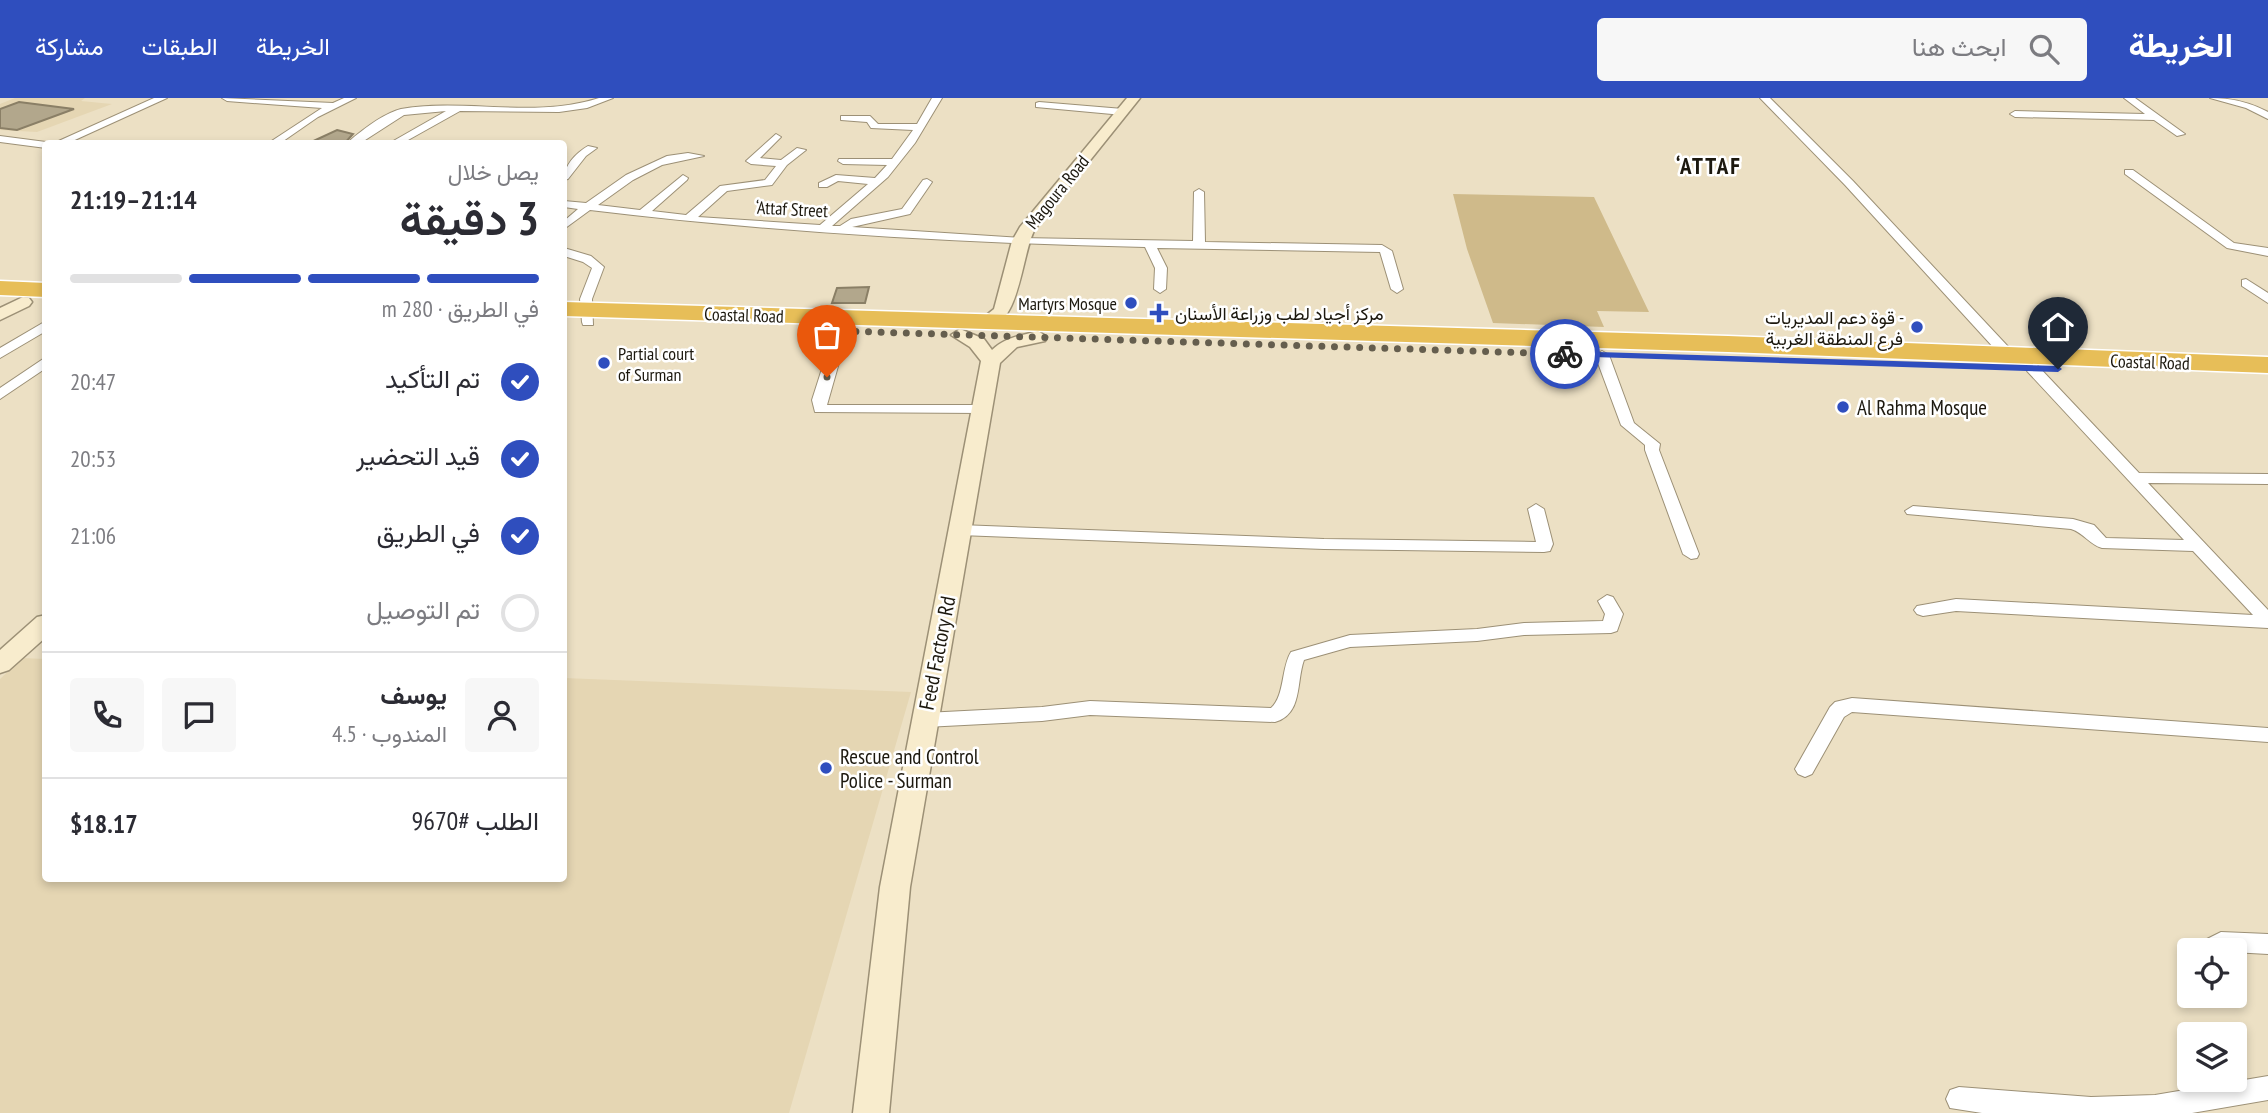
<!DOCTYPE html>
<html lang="ar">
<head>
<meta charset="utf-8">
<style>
  :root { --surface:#fff; --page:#f7f7f7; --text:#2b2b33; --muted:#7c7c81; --line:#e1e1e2; --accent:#2f4ebe }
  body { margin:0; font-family:"PT Sans Narrow",Vazirmatn,sans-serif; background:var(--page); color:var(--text); direction:rtl; height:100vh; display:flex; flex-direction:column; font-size:26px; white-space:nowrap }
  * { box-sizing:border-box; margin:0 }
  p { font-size:23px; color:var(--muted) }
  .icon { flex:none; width:38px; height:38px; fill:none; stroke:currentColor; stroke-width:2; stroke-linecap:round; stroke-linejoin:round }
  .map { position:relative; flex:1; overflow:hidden; direction:ltr }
  .sheet { position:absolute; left:42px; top:42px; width:525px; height:742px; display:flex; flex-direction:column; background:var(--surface); border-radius:7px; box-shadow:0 4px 10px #0003; direction:rtl }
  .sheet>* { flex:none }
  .fabs { position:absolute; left:2177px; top:840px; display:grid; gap:14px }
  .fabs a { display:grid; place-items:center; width:70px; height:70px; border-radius:7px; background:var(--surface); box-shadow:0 4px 10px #0003; font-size:35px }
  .pin { position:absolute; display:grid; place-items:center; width:60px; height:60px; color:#fff; margin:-72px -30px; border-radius:50% 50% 50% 0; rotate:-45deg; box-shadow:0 0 7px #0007 }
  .pin .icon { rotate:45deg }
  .courier { position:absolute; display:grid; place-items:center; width:70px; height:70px; margin:-35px; border:5px solid #2f4ebe; border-radius:50%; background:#fff; color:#222; box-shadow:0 2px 9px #0007 }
  .headline em { font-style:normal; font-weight:600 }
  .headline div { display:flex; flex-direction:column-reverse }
  .headline { display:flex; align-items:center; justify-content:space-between; height:119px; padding:0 28px }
  h1 { font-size:46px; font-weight:600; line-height:52px }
  .bar { display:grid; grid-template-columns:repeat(4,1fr); gap:10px 7px; align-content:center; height:84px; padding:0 28px }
  .bar i { height:9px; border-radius:5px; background:var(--line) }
  .bar .active { background:var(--accent) }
  .bar p { grid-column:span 4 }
  .line { display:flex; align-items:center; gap:18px; padding:0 28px; border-top:2px solid var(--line) }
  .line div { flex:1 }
  .round { display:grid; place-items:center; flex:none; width:74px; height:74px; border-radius:7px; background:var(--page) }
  ol { padding:0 28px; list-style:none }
  li { display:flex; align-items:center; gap:21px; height:77px }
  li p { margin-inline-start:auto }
  li .icon { padding:7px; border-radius:50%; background:var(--accent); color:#fff; stroke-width:4 }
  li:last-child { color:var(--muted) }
  li i { width:38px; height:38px; border:4px solid var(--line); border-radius:50% }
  header { display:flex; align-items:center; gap:42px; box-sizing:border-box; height:98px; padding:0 35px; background:var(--accent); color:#fff }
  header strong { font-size:33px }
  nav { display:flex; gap:38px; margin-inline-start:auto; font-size:24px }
  .search { width:490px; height:63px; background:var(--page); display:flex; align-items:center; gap:18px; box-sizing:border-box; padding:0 24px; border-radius:7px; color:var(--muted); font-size:26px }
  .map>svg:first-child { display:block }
</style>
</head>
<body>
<header>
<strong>الخريطة</strong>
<div class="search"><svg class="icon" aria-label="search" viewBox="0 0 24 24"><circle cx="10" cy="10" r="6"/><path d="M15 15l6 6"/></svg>ابحث هنا</div>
<nav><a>الخريطة</a><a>الطبقات</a><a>مشاركة</a></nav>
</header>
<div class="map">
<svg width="2268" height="1015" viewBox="0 0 2268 1015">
  <rect width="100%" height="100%" fill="#ece0c4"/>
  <path fill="#e5d6b3" d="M15,0H85L81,3L112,6L37,34L0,32V6Z
    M22,560L45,561L46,780H564V580L911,594L789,1015H0V581Z"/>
  <path fill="#cfba8a" d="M1453,96L1594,99L1649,214L1597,213L1604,229L1493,225L1467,151Z"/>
  <path fill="#b2a78c" stroke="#8a7f66" stroke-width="2" d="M19,4L74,11L17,32L0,30V11Z
    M337,32L353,36L344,46H307Z
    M869,189L865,205H832L837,190Z"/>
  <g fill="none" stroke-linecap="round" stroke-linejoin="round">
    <g stroke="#9c9076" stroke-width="2">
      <path id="street" d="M154,0H167L66,46H52Z
        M222,0L333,5L344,0H356L318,19L279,46H267L322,10L227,3Z
        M599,0H613L587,10L559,14L460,13L401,46H388L446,13L404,17L359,46H346C361,33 382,16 401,11C466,0 534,21 599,0Z
        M932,0H942L915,45L888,79L832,128H840L851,121L902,111L923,82L927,81L932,84L910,116L852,129L1020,140L1193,143L1194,94L1199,91L1204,94L1205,144L1382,147L1392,153L1403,191L1397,195L1391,191L1380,154L1157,150L1167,170L1166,191L1160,195L1154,191L1155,170L1145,149C959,145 772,134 590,112L564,131V123L578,111L564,109V103L586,105L626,77L667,58L688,55L704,58L662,67L633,82L598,107L640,112L683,77L688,80L687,82L652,113L686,117L720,88L765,82L776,68L751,66L746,63L776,36L781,39L760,60L781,62L797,50L806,52L787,67L772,87L727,93L698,119L820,127L868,86L838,83L827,89H819V85L836,77L875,80L887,67L843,66L838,63L839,61H892L913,32L871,30L867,24L841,22V18H870L878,26H917Z
        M1760,0H1770L1853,83L2015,256V262H2005L1845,87Z
        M2124,0H2135L2185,36L2177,38L2154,22L2015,19L2010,16L2015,13L2145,16Z
        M2210,0C2232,0 2249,4 2268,14V21L2246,10Z
        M1039,4L1123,11L1128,14L1123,17L1036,9V5Z
        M0,38L46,44L50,46H46V50L0,44Z
        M588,48L597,50L586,58L568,81L564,82C564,67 576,55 588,48Z
        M2125,72H2133L2234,145L2268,150V158L2227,150L2125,76Z
        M564,150L591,158L604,169L592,201L593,227H583L582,224L580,201L592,170L583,164L564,158Z
        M2246,181L2268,195V205L2242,188V182Z
        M46,223V233L0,260V250Z
        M841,229L848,233L827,307H982L989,311L982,315L815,314L812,302L834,233Z
        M1602,253L1609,257L1634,325L1660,346L1659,352L1699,456L1697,460L1691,461L1683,456L1645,352V347L1621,327L1595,257Z
        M46,259V270L0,301V290Z
        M2032,266L2037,267L2139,375L2268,376V386L2148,385L2268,512V530L1956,513L1923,518L1917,516L1914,512L1917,508L1956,501L2253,517L2193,453L2102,450C2090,447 2084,435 2071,431L1907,416L1905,413L1913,408L2073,421L2094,427L2106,440L2184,442L2027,273V267Z
        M1536,406L1544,411L1553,446L1550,453L1544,454L1324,451L960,437L952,432L960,427L1324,441L1536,444L1528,411Z
        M1607,497L1613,499L1623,516L1617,533L1611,535L1524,537L1477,543L1350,549L1304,562C1296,584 1303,616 1275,624L1090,617L1042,623L925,629L918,627L915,622L918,617L925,615L1042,609L1090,603L1271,610C1285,597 1281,570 1291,554L1350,537L1477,531L1524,525L1603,523L1605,516L1598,503Z
        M1852,600L2268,630V644L1852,614L1844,619L1812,676L1805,679L1798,676L1795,671L1830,609L1835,604Z
        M2221,834L2268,836V856L2196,852L2199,845Z
        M2268,978V1002L2192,1015H1982L1950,1010L1946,1001L1950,992L1959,989L2091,999L2155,997Z"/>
    </g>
    <g stroke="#9c9076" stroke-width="3">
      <path id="secondary" d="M1127,0H1140L1035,131C1021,155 1020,236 982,227L979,223L994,211L1012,143L1020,129Z
        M23,199L29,200L32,204L29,208L0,222V210Z
        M960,231L984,241L992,252C1006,239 1020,238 1038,233L1047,239L1045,243L1017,249L1000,265L910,789L889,1015H853L880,789L981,263L970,249L951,237Z
        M46,517V539L9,572L0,575V552L37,519Z"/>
    </g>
    <g stroke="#fff" stroke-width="3">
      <path id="highway" d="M0,183L46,185V199L0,197Z
        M564,204L1728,238L2268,259V275L1728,254L564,218Z"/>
    </g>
    <use href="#street" fill="#fff" fill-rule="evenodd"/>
    <use href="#secondary" fill="#f8eccd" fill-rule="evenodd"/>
    <use href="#highway" fill="#e7be58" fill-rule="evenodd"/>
  </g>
  <path fill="#2f4ebe" d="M1565,253L2058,268L2062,271L2058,274L1562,258L1561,256Z"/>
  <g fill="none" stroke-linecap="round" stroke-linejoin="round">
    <path stroke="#655e4e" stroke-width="7" stroke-dasharray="0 12.6" d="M827,279L841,233L1565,256"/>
  </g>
  <g fill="#2f4ebe" stroke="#fff" stroke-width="2.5">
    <circle cx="1131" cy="205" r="7"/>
    <path d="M1155.5 204.5h7v7h7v7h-7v7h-7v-7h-7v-7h7z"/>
    <circle cx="1917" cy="229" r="7"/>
    <circle cx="604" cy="265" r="7"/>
    <circle cx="1843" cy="309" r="7"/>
    <circle cx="826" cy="670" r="7"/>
  </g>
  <g text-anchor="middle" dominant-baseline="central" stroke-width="5" stroke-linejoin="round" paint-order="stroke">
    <g font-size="18" fill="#1c180e" stroke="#fff">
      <text transform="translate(1057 94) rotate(-51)">Magoura Road</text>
      <text transform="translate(792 111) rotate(3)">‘Attaf Street</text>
      <text transform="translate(744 217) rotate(2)">Coastal Road</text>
      <text transform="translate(2150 264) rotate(2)">Coastal Road</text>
    </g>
    <g font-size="18" fill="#1c180e" stroke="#fff" text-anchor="end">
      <text x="1117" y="205">Martyrs Mosque</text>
      <text x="1175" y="215" text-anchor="start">مركز أجياد لطب وزراعة الأسنان</text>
      <text x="1903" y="219">قوة دعم المديريات -<tspan x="1903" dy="21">فرع المنطقة الغربية</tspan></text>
      <text x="618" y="255" text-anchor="start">Partial court<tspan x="618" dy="21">of Surman</tspan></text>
    </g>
    <g font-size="21" fill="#1c180e" stroke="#fff" text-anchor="start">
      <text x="1857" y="309">Al Rahma Mosque</text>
      <text x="840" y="658">Rescue and Control<tspan x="840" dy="24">Police - Surman</tspan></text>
    </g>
    <g font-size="21" fill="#1c180e" stroke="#fff">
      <text transform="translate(937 555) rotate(-79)">Feed Factory Rd</text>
    </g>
    <g font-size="23" font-weight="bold" letter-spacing="2" fill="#1c180e" stroke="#fff">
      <text x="1709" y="67">‘ATTAF</text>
    </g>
  </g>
</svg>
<div class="fabs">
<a><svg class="icon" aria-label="locate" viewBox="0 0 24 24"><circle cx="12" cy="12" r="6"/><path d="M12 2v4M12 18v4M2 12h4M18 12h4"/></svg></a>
<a><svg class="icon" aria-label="layers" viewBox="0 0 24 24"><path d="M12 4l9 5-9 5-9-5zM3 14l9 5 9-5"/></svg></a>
</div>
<div class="pin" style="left:827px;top:279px;background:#ea580c"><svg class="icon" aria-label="bag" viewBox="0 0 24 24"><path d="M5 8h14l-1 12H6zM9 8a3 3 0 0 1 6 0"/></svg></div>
<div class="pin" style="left:2058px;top:271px;background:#1f2937"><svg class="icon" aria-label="home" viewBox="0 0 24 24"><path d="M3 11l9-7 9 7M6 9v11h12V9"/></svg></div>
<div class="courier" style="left:1565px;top:256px"><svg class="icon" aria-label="bike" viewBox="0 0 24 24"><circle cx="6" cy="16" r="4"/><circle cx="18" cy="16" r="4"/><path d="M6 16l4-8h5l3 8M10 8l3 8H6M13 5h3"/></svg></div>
<section class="sheet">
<div class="headline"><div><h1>3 دقيقة</h1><p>يصل خلال</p></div><em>21:14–21:19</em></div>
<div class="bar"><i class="active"></i><i class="active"></i><i class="active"></i><i></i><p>في الطريق · 280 m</p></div>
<ol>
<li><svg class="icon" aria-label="check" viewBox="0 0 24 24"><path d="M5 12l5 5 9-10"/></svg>تم التأكيد<p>20:47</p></li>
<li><svg class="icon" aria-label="check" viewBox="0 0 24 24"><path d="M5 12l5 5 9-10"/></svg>قيد التحضير<p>20:53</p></li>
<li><svg class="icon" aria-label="check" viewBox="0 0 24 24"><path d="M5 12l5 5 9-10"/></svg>في الطريق<p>21:06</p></li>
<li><i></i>تم التوصيل</li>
</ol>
<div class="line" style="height:126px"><a class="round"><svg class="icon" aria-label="person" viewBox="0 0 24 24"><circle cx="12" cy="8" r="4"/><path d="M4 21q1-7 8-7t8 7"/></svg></a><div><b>يوسف</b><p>المندوب · 4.5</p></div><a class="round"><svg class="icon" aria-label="chat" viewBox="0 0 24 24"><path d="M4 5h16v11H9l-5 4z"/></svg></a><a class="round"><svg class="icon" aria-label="phone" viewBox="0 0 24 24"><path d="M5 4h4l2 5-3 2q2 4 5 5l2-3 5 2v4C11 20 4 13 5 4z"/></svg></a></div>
<div class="line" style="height:91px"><div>الطلب #9670</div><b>$18.17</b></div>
</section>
</div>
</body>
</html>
